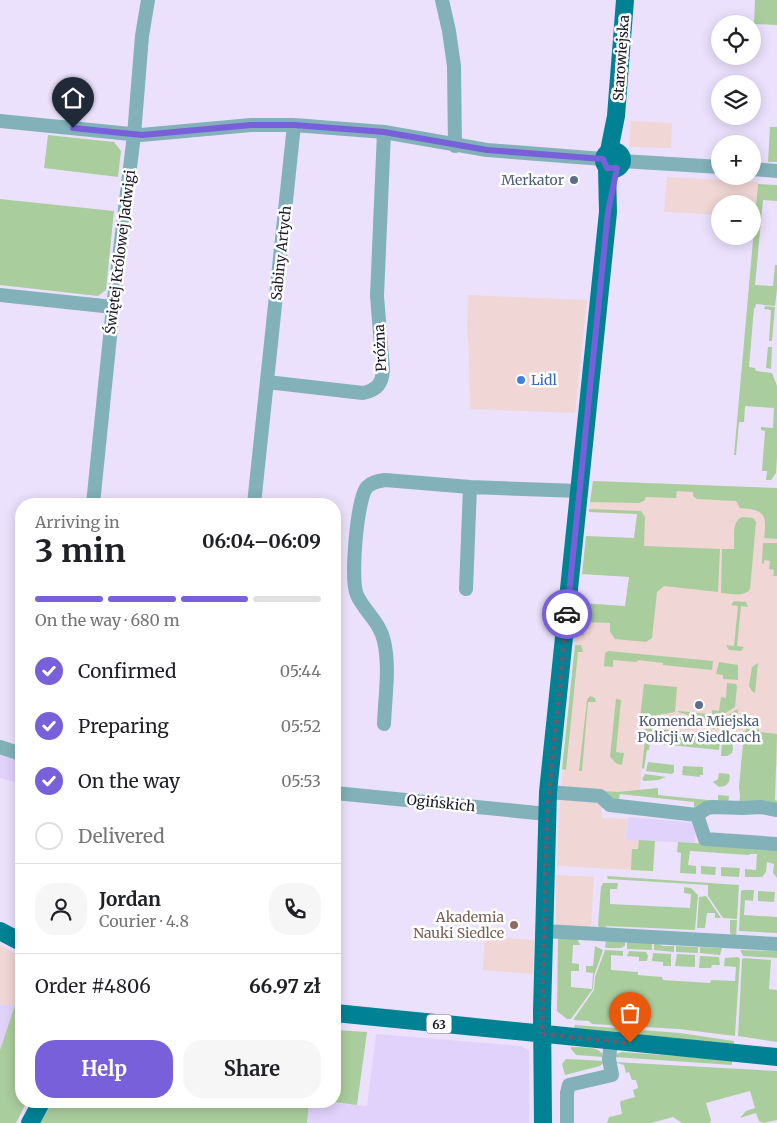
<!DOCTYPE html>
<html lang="en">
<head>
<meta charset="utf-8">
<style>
  :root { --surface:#fff; --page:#f6f6f6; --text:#202124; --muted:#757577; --line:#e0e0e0; --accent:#7760da }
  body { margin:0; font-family:Merriweather,serif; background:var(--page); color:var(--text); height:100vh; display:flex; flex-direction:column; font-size:19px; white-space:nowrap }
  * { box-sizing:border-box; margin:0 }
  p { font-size:16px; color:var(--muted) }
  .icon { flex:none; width:28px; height:28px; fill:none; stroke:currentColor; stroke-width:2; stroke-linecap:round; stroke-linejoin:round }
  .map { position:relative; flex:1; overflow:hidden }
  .details { position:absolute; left:15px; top:498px; width:326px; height:610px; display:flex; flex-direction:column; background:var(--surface); border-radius:20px; box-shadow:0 2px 12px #0003 }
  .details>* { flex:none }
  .controls { position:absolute; left:711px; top:15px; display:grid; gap:10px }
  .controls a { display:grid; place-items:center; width:50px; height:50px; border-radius:50%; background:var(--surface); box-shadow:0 2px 12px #0003; font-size:25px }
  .pin { position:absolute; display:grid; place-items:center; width:42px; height:42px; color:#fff; margin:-51px -21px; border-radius:50% 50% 50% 0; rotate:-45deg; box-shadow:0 0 5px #0007 }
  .pin .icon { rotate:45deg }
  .courier { position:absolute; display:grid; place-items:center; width:50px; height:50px; margin:-25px; border:4px solid #7760da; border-radius:50%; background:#fff; color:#222; box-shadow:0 1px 6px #0007 }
  .overview em { font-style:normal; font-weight:700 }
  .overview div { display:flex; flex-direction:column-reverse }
  .overview { display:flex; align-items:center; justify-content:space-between; height:85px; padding:0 20px }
  h1 { font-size:32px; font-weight:700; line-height:38px }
  .bar { display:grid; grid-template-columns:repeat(4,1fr); gap:8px 5px; align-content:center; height:60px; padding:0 20px }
  .bar i { height:6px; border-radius:4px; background:var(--line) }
  .bar .on { background:var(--accent) }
  .bar p { grid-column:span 4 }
  .line { display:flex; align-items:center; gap:12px; padding:0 20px; border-top:1px solid var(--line) }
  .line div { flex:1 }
  .round { display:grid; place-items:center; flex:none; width:52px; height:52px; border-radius:20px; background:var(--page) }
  ol { padding:0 20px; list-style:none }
  li { display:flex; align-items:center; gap:15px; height:55px }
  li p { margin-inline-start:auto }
  li .icon { padding:5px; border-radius:50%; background:var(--accent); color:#fff; stroke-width:4 }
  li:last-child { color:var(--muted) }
  li i { width:28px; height:28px; border:2px solid var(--line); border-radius:50% }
  .cta { display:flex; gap:10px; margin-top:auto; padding:10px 20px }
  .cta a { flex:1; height:58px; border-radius:20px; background:var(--accent); color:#fff; font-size:20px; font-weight:700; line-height:58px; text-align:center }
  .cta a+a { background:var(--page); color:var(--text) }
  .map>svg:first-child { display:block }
</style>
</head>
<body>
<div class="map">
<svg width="777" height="1123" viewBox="0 0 777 1123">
  <rect width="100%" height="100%" fill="#ebe1fd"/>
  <path fill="#f0d6d4" d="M631,121L672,123L671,148L629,147Z
    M667,177L758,182L755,217H753L752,204H720V215L664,212Z
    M468,295L587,300L575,413L470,409L469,360L468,338L467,337Z
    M593,481L777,488V768L770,746L645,735L639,796L561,788L579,603L626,606L637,514L589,512Z
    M560,800H602V818L627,819L626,839L655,841L653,871L557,866Z
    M556,875L594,877L591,924L590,928L556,929Z
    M485,936L534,940L533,974L483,970Z
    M0,945L21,957V987L15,1005H5L0,1004Z"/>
  <path fill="#e1d2fc" d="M0,754L21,760V784L0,778Z
    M628,817L696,823L695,843L626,840Z
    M0,1004L5,1005H15L0,1050Z
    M376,1034L521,1046L525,1048L529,1051V1123H307L309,1101L367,1106Z"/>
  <path fill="#aacd9d" d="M755,0H777V25L754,24Z
    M770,127H777V162H768Z
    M48,135L114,142L121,151L118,177L44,168Z
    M758,184L777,185V201L763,200L755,285L773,286L775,265H777V289L775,306L756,304L755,308H754L749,367L755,368L756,371L772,373L777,386V457L776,473L771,480H766L767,471H762L765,431L761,430V427L773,428L774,408L745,406L744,422H739L736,455H734Z
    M0,199L114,211L106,290L98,296L0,285Z
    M765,306L775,307L772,341H769L771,310L764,309Z
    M768,347H772L771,369L766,368Z
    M593,481L777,488V539L764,538C767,514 765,510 740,508L736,501L697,499L693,496V492L677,491L676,498L646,497L644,501L639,503L590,502Z
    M589,509L641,511L645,517L644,546L720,549L718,592L664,586L657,592L652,638L646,642L615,639L610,632V623L586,622L584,635L578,636L576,634L579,603L625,606L629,577L582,574L586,536L634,538L637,514L589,512Z
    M742,517L753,518L756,522L750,589C744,598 730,593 721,593L722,549H734C735,539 731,521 742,517Z
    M763,543H777V576H773L774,570L769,569L770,561L764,560V564L762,563Z
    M734,601L746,602L748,607L741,606L737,646L744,647L741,651L729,650L726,645L734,646L738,606L731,605Z
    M575,645H581L583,652H578L566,770L562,769Z
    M608,651L713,661L712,670L663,665V663L638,660L637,662L613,660V667L604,666L605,653Z
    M719,662L738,665V680L723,679V675L716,674Z
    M758,663L755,693L752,691L749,686L752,667Z
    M727,683L736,684L737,686L735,707L712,721V710L719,711L721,697L726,698Z
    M644,684L677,687L675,712L640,718Z
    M590,696L595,698L596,702H588L582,771H579L587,700Z
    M616,699L621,700L616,752L624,753L622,765L617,764L610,757Z
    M738,709L736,724L730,730L646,722L669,717L682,718L710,726Z
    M678,711L708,714V721L678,712Z
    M753,723H759V732L777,734L775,800L777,801V806H739L740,796L739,787L743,744L732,743L733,748L732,753L727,756H721L722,742H720L719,750L650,743L649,750H647L644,769L642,768L646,728L744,737C746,730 745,724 753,723Z
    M648,762L674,765V772L672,774L646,771Z
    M683,766L703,767V775H700V777L682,775Z
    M719,773L729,774L730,776L729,782L725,786L719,787L713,782L718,779Z
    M645,774L666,777L658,780L644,781L642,779Z
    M658,788V795L718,801V795L729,796L728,804L695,808H694V802L620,794L618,802L602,791L618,792Z
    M639,840L655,841L653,871L631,870L632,849H638Z
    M678,842L777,848V878L773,873L774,864L767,862L766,872L762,877H745V869L756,870L757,854H750L749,855L690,851L688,865L696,866V874L680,873L681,853L677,852Z
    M701,866L716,867L715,875L701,874Z
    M721,867L740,868L739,877L721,876Z
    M607,876L739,885L737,919L723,918L708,896V885L608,879Z
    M603,883H618L617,889H610V904L690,908L691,894L684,893V887L691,888L698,895L695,930L606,926L605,932L599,927L598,925L601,887Z
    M743,890H754L753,901L745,900L744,915L777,917V933L739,931L741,891Z
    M758,891L775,892L774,902L758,901Z
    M706,896L721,918H715V913H707L705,928H697L699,897Z
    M730,920H737L736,938L730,933Z
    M558,936L575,937L578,940L580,945H573L572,963L579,964V971H571V987L592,989L593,973L586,972V966H593L595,946L603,950L594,976L593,989L571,1019H567L557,1011Z
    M606,940L625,941V946L622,947V948H607L605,947Z
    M627,941L652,942V950L627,949Z
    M654,942L663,946H674V952L654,950Z
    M676,946L698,947V953L676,952Z
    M700,947L722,948L720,955L700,953Z
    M605,950L623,951V956L611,955V970L638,972V975L662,977L663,980L710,983L711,980L735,981L736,967L724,966L725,958L738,957L740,959L735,1036L679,1029L592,1024L589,1021L573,1020L594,990L595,977Z
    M740,950L777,951V958L743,956Z
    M629,951L646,952L648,956L647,961H639V957L627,956Z
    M653,953L671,954V966H663V962L652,961Z
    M677,954L695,955V967L675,966Z
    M700,956L719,957L720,965H712L711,968H699Z
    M744,958L771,960L769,989L777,990V1042L738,1036L742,959Z
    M21,987V1101H27L16,1123H0V1050Z
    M575,1025L680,1033L734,1041V1045C680,1038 627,1036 573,1030Z
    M335,1030L367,1032L357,1105L325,1101H335Z
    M571,1047C582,1048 600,1045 604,1057L576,1055L571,1049Z
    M622,1052L732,1060V1065L614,1057L616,1054Z
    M566,1059L605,1061L600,1066L565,1075L562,1064Z
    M614,1062L777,1071V1120L763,1123L759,1121L756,1113L740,1118L746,1111L755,1108L750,1091L706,1103L711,1120L710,1123H682L673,1117L651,1123H607L609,1117L622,1114L620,1103L621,1101L635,1097L633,1090L638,1088L636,1080H632L629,1072L626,1073L624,1065Z
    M54,1101H309L307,1123H39Z"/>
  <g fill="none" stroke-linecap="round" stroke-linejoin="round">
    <path stroke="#82b1ba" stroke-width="14" d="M442,0L449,31L454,66L455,146
      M0,121L141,135L251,125H294L384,132L487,150L603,159
      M622,161L720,167
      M752,169L777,171
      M0,295L113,307
      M267,382L363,393C377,390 382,384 383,370L377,296L384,132
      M93,504L113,307L134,135L142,36L148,0
      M254,504L294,125
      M466,589L470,487
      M384,724C385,697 390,667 384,641C380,622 364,611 357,595C350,580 357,498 367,487C372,482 378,481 385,480L470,487L579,491
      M0,747L21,754
      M548,792L600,796L610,805L697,815L707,808L713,807L743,808L761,807L777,810
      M335,793L547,814
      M697,815L705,839L777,844
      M544,931L777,944
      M567,1123V1093L569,1085L612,1075L609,1059L611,1041"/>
    <path stroke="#008294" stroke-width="18" d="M604 160a9 9 0 1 1 18 0a9 9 0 1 1-18 0Z
      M609,151L616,116L625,0
      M0,931L21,942
      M335,1013L777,1057
      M30,1123L42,1101
      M543,1123L542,1011L548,792L608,212L607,168"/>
  </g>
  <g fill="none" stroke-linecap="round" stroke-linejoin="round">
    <path stroke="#645e6f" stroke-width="5" stroke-dasharray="0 9" d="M567,614L547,814L542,1034L630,1043"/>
    <path stroke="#7760da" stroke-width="6" d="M73,128L142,135L251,125H294L384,132L487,150L603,159L607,168H617L608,212L567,614"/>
  </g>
  <g fill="#5c6f8a" stroke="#fff" stroke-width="2">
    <circle cx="574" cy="180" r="5"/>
    <circle cx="699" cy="705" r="5"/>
  </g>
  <circle fill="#3f7fe0" stroke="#fff" stroke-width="2" cx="521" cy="380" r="5"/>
  <circle fill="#8d6e63" stroke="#fff" stroke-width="2" cx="514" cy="925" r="5"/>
  <g text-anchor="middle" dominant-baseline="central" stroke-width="5" stroke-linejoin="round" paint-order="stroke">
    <rect fill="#fff" stroke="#5f5d65" stroke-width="1" x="426.5" y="1014.5" width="25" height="19" rx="4"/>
    <g font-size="12" font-weight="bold" fill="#1b1723">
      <text x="439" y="1024">63</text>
    </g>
    <g font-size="14" fill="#1b1723" stroke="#fff">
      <text transform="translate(621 58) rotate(-86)">Starowiejska</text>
      <text transform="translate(120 252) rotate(-83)">Świętej Królowej Jadwigi</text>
      <text transform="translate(281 253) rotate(-84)">Sabiny Artych</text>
      <text transform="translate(380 348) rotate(-93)">Próżna</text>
      <text transform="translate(441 803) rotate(6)">Ogińskich</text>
    </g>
    <g font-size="14" fill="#4e5e75" stroke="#fff" text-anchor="end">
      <text x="564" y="180">Merkator</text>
      <text x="699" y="721" text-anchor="middle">Komenda Miejska<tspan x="699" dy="16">Policji w Siedlcach</tspan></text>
    </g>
    <g font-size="14" fill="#366cbe" stroke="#fff" text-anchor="start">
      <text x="531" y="380">Lidl</text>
    </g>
    <g font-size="14" fill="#785e54" stroke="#fff" text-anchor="end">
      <text x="504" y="917">Akademia<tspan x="504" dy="16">Nauki Siedlce</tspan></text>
    </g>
  </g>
</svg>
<div class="controls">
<a><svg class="icon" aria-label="locate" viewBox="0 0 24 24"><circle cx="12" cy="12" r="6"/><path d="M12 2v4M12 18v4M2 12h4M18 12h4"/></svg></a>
<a><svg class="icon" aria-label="layers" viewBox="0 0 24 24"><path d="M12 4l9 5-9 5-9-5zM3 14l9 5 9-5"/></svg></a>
<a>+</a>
<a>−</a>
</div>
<div class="pin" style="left:630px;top:1043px;background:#ea580c"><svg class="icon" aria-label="bag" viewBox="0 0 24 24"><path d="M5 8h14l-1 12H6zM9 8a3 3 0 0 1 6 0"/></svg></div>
<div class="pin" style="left:73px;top:128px;background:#1f2937"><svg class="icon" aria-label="home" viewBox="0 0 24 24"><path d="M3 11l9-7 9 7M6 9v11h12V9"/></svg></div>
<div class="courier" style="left:567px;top:614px"><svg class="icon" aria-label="car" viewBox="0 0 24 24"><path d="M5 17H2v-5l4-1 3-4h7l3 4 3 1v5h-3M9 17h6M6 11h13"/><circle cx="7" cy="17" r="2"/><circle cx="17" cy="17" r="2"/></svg></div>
<section class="details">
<div class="overview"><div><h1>3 min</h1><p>Arriving in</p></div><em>06:04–06:09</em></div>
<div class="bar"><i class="on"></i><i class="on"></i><i class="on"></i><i></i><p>On the way · 680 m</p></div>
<ol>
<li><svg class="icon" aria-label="check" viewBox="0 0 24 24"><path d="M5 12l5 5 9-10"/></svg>Confirmed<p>05:44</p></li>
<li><svg class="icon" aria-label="check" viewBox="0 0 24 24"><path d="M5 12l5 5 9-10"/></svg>Preparing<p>05:52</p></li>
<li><svg class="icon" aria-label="check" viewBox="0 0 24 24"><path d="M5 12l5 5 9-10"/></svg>On the way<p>05:53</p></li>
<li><i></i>Delivered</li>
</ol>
<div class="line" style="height:90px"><a class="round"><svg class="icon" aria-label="person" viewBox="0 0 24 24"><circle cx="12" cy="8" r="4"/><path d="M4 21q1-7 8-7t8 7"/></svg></a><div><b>Jordan</b><p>Courier · 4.8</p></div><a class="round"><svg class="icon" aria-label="phone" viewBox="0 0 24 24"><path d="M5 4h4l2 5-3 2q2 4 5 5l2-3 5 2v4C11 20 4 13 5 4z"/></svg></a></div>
<div class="line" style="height:65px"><div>Order #4806</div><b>66.97 zł</b></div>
<div class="cta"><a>Help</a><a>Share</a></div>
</section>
</div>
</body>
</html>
